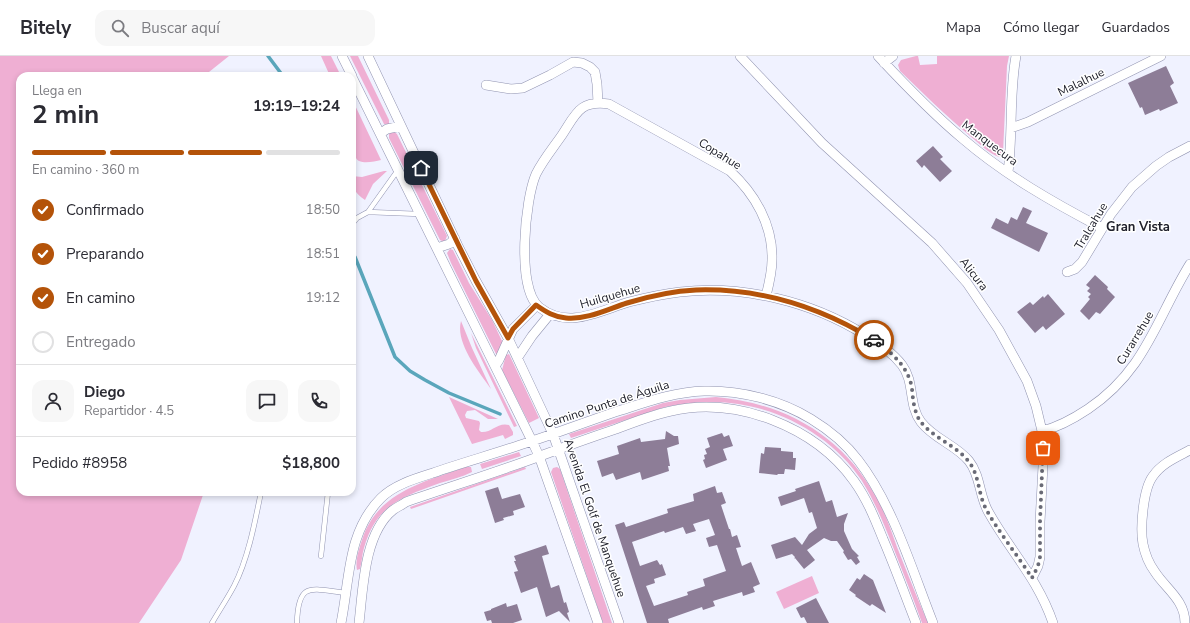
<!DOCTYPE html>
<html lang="es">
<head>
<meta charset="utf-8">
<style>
  :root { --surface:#fff; --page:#f7f7f7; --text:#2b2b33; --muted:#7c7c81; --line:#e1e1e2; --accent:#b45309 }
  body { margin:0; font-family:"Nunito Sans",sans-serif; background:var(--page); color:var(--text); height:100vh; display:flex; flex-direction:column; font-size:15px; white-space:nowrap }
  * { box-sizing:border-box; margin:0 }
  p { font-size:13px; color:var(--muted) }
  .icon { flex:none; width:22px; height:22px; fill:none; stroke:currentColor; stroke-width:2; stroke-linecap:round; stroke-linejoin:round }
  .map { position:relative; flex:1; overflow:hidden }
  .details { position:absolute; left:16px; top:16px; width:340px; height:424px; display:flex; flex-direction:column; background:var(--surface); border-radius:12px; box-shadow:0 2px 6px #0003 }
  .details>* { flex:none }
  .pin { position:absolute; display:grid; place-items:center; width:34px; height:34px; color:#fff; margin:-17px; border-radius:8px; box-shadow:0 2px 6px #0006 }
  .courier { position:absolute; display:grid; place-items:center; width:40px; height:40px; margin:-20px; border:3px solid #b45309; border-radius:50%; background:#fff; color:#222; box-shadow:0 1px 5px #0007 }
  .headline em { font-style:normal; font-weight:700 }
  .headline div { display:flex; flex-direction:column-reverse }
  .headline { display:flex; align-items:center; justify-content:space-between; height:68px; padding:0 16px }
  h1 { font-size:26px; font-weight:700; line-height:30px }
  .bar { display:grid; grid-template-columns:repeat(4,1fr); gap:6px 4px; align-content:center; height:48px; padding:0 16px }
  .bar i { height:5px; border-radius:3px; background:var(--line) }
  .bar .current { background:var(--accent) }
  .bar p { grid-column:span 4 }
  .line { display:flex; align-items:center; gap:10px; padding:0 16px; border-top:1px solid var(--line) }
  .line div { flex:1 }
  .round { display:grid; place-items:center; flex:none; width:42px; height:42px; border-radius:12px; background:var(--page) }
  ol { padding:0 16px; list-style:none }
  li { display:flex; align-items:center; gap:12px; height:44px }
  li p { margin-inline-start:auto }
  li .icon { padding:4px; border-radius:50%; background:var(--accent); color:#fff; stroke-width:4 }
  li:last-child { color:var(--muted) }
  li i { width:22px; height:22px; border:2px solid var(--line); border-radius:50% }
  header { display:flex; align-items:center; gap:24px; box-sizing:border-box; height:56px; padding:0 20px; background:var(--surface); border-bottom:1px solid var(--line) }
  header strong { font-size:19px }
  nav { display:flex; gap:22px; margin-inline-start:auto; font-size:14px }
  .search { width:280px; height:36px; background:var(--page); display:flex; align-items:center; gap:10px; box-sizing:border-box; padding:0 14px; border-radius:12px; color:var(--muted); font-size:15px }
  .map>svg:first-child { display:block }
</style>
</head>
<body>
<header>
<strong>Bitely</strong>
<div class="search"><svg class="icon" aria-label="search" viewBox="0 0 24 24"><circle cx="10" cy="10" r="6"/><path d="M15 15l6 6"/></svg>Buscar aquí</div>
<nav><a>Mapa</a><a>Cómo llegar</a><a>Guardados</a></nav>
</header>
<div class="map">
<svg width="1190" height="567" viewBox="0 0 1190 567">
  <rect width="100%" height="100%" fill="#f0f2ff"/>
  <path fill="#efafd3" d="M0,0H229L204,20H20V436H204L181,504L139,567H0Z
    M321,0H331L341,20H330Z
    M350,0H358L389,64V68H384Z
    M916,0H918L920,9L937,8V0H1009L1007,10L1003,97L999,101C988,97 979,87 970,80C945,59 923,37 900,15L898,9L901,4Z
    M352,43L381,104C375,105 366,108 359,105C348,99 352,55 352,43Z
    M393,75L397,78L447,180L445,185H442L440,184L389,82V78Z
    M384,115H387L373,128L365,144C355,137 352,132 352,120L362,121Z
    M450,193L453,194L469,227L492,264L503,287L498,298H496L451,207L447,197Z
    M461,265L472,292L491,333C479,316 455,287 461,265Z
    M471,277L517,370L514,371L476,292Z
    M509,298L539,362L529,367L502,314L506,299Z
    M449,341L498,363H488L475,354L467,355L465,359L466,362L479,365L480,367L479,374L481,376C492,377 497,366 509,369L513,376V379L505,383L503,379L472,388Z
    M716,341C784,347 842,379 876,441C885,456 891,474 897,491C907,516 917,542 928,567H922C913,542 903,516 893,491C884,468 875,446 862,425C830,376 768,345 710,346C695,346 680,348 665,351L571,382L569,378L663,347L680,344Z
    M519,396L521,400L482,413L480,408Z
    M466,411H471L472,416C462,421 450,424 440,427C402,441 376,449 364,492C362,498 362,506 360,513L357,514C355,505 359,493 362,484C377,436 424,426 466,411Z
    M525,411L526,413L411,453L410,451Z
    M557,411L560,413L612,567H603L551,416L553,412Z
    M812,520L819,537L784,553L776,536Z"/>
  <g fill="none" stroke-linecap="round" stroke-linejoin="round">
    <path stroke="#5aa6bb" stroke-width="3.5" d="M268,0L283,20
      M355,201L395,301L410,315L425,324L449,337L500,358"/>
  </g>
  <path fill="#8d7d97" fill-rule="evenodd" d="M1166,10L1174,27L1170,30L1178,47L1160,55L1159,53L1145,59L1142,51L1140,52L1128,27Z
    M933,90L943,101L940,103L952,115L940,126L924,109L922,112L916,105Z
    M1023,151L1032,155L1026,167L1048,177L1039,196L991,172L996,162L1008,168L1011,161L1017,164Z
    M1095,219L1108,231L1107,233L1115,241L1100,258L1096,256L1089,264L1080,255L1090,243L1088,241L1091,238L1087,235L1090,232L1086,229Z
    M1048,238L1065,258L1046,274L1043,270L1035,277L1017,256L1030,246L1033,249L1043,240L1044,242Z
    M666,375L674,380H678L679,388L667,392L670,410H668L669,415L642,424L640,416L616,424L613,417L602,421L597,405L619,398L617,390L640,382L641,386L665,383Z
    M722,377L724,381L729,379L733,390L723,393L727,404L706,412L703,404L705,403L704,399L707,398L705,393L710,391L707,382Z
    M765,391L781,392V395L793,396V402H796L795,414L785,413L784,418H778L777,419L759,417L761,397L764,398Z
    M819,425L826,446L832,444L837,461L848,457L844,468V475L852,493L859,500L857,501L860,506L856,509L851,503L848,504L843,496L844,495L837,485H831L824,482L807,494L815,504L804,513L795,502L794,503L795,501L792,498L776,503L771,489L795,481L802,489L809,478L817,472L812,456L809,457L804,442L781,450L778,441L796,435L795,433Z
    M715,430L717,437L722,436L726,447L721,449L729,473H730L732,481L737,479L741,491L736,492L742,510L751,506L760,528L753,531L755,536L743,540L742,536L713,545L715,550L703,554L702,551L668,563L669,567H647L615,469L624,466L626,471L668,457L667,453L694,445L693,438ZM709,463L715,479L706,482L709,491L717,489L726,515L703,523L705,530L687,536L688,539L654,550L646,530L655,527L654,523L666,519L662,508L660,509L657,504L640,510L632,486L664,475L665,477L683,471L686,478L696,475L693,468Z
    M498,431L502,443L520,438L525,451L513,455L514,459L503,462L504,464L495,467L485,435Z
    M546,489L549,498L542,500L551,532L559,529L564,547L566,546L569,556L567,557L570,566L559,555L546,561L537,531L521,537L514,516L518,515L514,505H516L514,500Z
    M864,518L873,524L886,557L872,548L870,550L855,540L856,539L849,534L857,522L860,524Z
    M816,542L829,567H807L804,561L801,562L796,552Z
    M506,547L507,551L517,548L522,564L513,567H492L491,564L487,565L484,556L491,554V553Z"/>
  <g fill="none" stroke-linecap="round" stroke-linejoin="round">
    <g stroke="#9093b0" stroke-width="5.5">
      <path id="lane" d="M368,156L419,158
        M352,168L357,162L368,156L398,114
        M321,500L328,436
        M212,567C219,555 227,543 234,530C248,503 255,466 261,436
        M297,567C298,524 312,533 346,537"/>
    </g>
    <g stroke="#9093b0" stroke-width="10">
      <path id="street" d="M342,0L352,20
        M368,0L458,190L476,225L508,282L553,378L619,567
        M740,0L822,87L932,187L967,227L999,274L1027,325L1036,350L1042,375L1043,410L1040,466V501L1038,510L1032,522
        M878,0C905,29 933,58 963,83C1005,119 1054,147 1102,172
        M884,7L893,0
        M352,21L532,385L539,400L598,567
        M486,29L511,33L523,32L550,19L573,6L582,7L590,11L595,16L597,28L598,47
        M1011,72L1028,66L1161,0
        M381,77L387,73L401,70
        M1008,116C1013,78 1009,38 1016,0
        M437,192L449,188L455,183
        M1067,216L1075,213L1082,206L1111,158L1132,131L1156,110L1169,101L1190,90
        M766,240C769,228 772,216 772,204C773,169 755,138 730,115L609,48C579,44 576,58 562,79C553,92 543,104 536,118C525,143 516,232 539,251C568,274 599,255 629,246C645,242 662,238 680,236C743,229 811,245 865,279C879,288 892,296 902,309C915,326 908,349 921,366C934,383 956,389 969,405C981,420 979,441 989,457C1011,496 1038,523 1053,567
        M518,301L532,280L550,258
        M495,310L499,304L513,273L537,249
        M1042,375C1059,371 1073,363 1088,353C1146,314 1156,263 1190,208
        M341,567C350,523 347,476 381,442C394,429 414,423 433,417C461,407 491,399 520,389C552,379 583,367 615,356C644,347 673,336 704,335C740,334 780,344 811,363C829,374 846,388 858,404C893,449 912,514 933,567
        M359,567C363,533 364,477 393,454C397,451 402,449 406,446C452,430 498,416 543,399C567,390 592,381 616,373C634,366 653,359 671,355C737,340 815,371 854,425C867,443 875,463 883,483C895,511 905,539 916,567
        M1185,567C1185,544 1166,533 1155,516C1149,508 1145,498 1143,488C1140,472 1143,433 1153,420C1162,407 1177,401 1190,394"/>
    </g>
    <use href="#lane" stroke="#fff" stroke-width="4.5"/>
    <use href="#street" stroke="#fff" stroke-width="9"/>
  </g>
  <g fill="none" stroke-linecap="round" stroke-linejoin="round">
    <path stroke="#696a76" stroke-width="4" stroke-dasharray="0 7.2" d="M874,284C891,296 909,311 912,333C913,344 914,355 920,365C933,382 956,389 969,406C979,419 978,436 985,451C997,474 1018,500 1032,522L1038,510L1040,501V466L1043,392"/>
    <path stroke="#b45309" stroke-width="5" d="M421,112L476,225L508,282L513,273L536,249C546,256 554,261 566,262C587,264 608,253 627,247C650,240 673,235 696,234C759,232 820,251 874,284"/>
  </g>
  <g text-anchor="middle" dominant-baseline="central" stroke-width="3" stroke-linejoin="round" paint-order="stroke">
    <g font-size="12" fill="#20212c" stroke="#fff">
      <text transform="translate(1081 26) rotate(-26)">Malalhue</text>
      <text transform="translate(990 87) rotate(37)">Manquecura</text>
      <text transform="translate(720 98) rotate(32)">Copahue</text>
      <text transform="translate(1091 170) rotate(-59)">Tralcahue</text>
      <text transform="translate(974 218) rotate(52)">Alicura</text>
      <text transform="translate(610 240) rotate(-16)">Huilquehue</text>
      <text transform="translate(1135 282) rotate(-59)">Curarrehue</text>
      <text transform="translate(607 348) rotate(-18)">Camino Punta de Águila</text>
      <text transform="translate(595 462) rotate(71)">Avenida El Golf de Manquehue</text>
    </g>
    <g font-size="13" font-weight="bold" fill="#20212c" stroke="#fff">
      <text x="1138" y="171">Gran Vista</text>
    </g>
  </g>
</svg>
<div class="pin" style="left:1043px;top:392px;background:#ea580c"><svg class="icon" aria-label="bag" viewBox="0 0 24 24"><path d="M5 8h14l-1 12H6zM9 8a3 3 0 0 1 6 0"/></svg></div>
<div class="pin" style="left:421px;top:112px;background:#1f2937"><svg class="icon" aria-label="home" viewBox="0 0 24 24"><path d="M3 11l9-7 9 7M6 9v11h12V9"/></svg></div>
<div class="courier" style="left:874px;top:284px"><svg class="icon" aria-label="car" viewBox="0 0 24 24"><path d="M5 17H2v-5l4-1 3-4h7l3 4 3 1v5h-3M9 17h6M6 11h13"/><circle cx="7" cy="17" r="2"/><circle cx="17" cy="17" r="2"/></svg></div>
<section class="details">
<div class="headline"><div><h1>2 min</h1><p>Llega en</p></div><em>19:19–19:24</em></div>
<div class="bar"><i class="current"></i><i class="current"></i><i class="current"></i><i></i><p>En camino · 360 m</p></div>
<ol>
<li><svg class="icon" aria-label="check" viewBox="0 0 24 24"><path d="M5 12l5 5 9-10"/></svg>Confirmado<p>18:50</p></li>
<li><svg class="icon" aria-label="check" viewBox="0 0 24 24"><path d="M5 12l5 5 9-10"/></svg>Preparando<p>18:51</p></li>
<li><svg class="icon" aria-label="check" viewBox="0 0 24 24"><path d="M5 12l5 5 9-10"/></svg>En camino<p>19:12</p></li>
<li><i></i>Entregado</li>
</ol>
<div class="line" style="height:72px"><a class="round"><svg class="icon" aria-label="person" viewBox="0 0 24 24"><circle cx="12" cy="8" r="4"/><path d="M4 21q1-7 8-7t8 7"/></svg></a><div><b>Diego</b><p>Repartidor · 4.5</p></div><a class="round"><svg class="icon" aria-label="chat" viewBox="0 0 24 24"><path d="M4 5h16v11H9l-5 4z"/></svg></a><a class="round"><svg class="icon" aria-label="phone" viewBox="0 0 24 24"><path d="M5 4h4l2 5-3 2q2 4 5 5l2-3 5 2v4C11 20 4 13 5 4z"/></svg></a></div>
<div class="line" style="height:52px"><div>Pedido #8958</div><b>$18,800</b></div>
</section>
</div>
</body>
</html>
